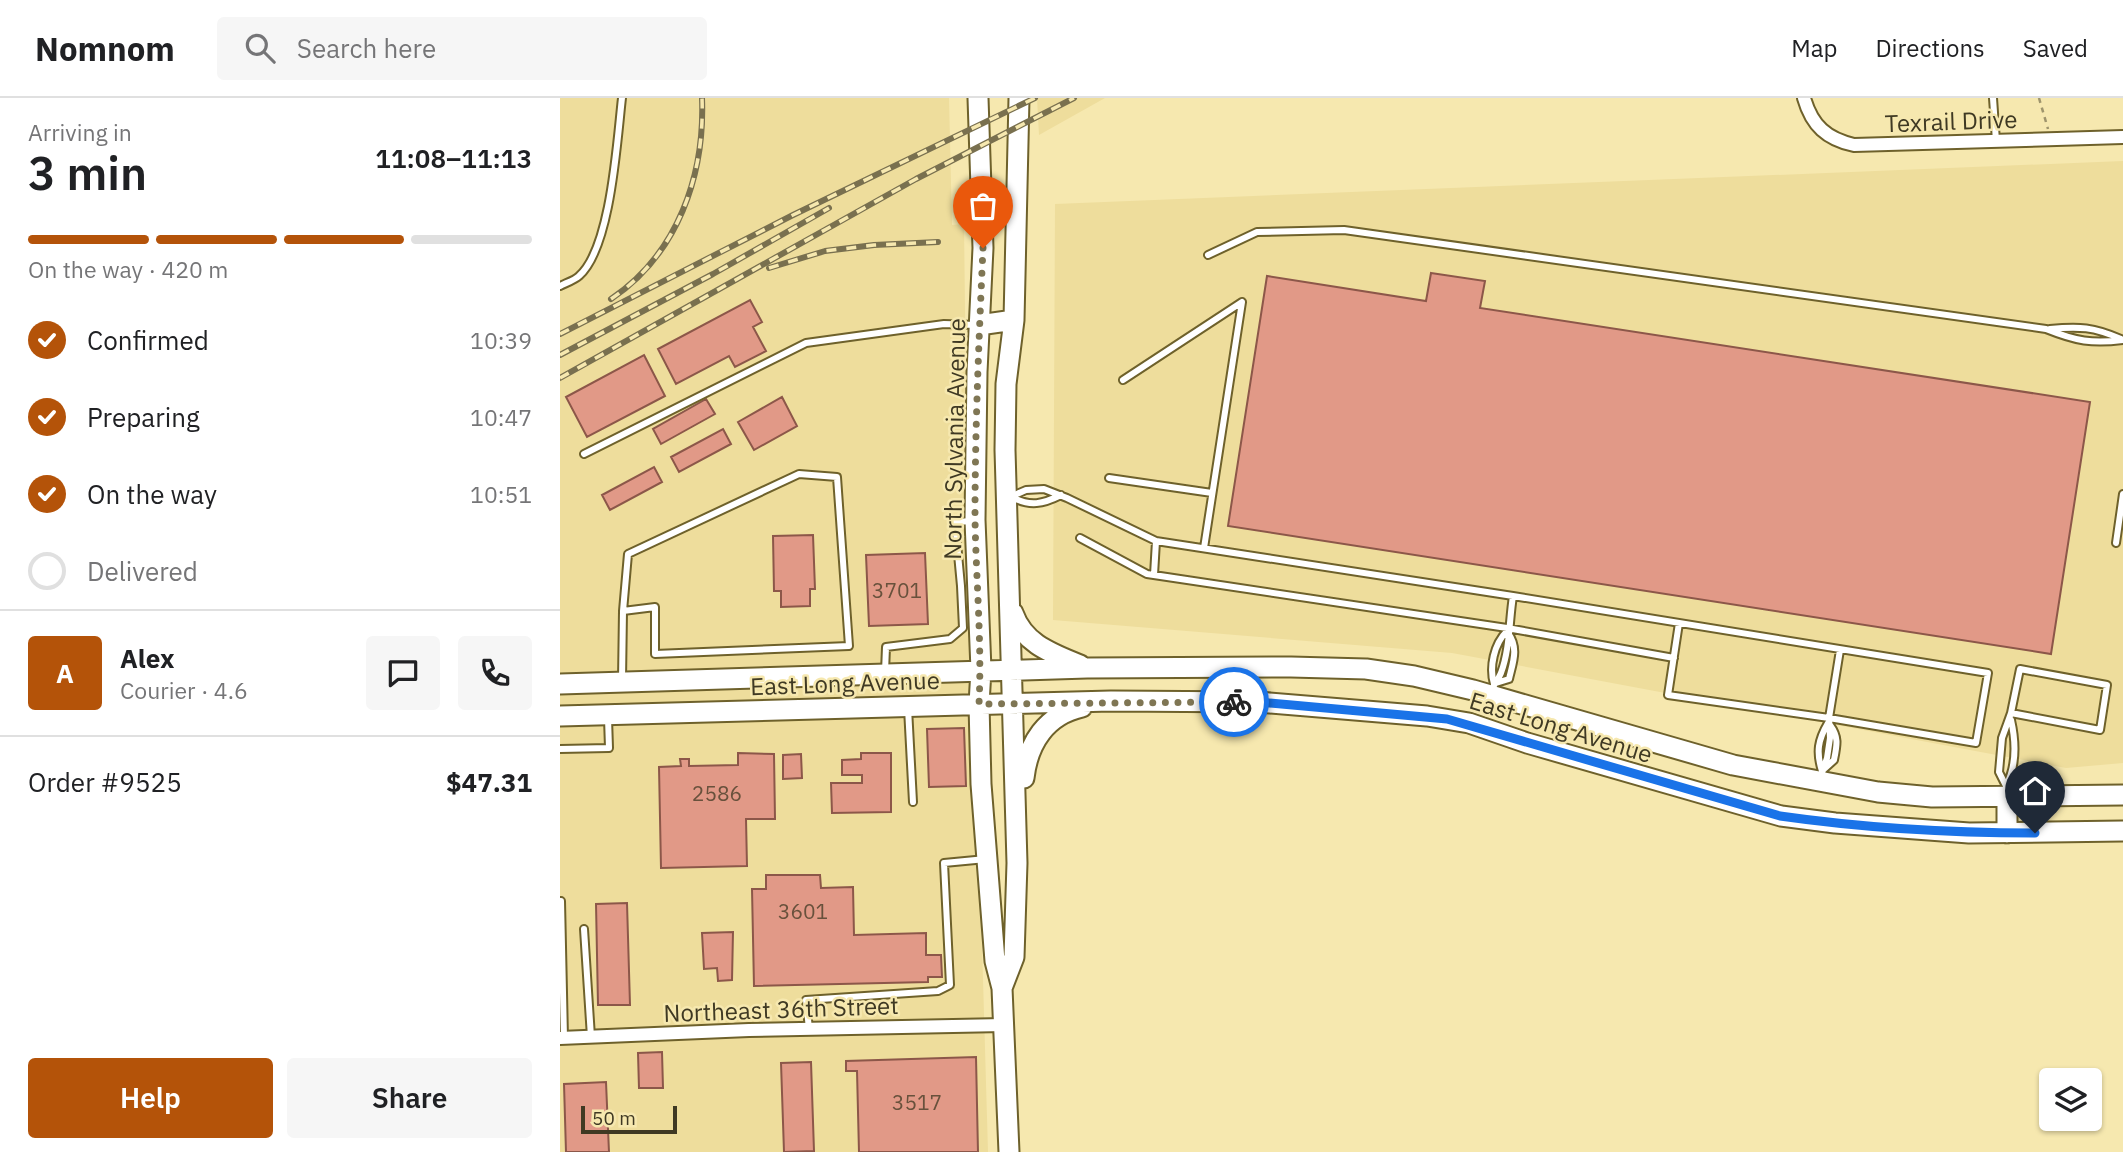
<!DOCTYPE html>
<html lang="en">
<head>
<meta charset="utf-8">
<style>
  :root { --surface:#fff; --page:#f6f6f6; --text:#202124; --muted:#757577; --line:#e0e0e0; --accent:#b45309 }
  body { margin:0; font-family:"IBM Plex Sans",sans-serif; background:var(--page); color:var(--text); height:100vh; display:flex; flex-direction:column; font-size:26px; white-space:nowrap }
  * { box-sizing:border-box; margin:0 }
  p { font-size:23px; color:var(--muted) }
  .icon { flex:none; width:38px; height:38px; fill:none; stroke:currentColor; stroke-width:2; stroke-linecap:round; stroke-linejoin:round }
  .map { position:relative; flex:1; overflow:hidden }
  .panel { display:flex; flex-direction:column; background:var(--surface); width:560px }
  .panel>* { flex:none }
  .buttons { position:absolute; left:1479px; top:970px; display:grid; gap:14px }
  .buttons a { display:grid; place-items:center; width:63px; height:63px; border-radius:7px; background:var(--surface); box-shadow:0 2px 5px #0004; font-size:35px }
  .scale { position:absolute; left:21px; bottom:18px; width:96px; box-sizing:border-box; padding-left:7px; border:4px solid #3f3923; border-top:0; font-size:19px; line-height:24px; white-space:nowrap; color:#3f3923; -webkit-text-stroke:5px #f6e8af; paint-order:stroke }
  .pin { position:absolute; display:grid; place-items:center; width:60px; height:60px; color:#fff; margin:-72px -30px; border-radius:50% 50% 50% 0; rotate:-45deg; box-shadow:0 0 7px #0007 }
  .pin .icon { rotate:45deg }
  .courier { position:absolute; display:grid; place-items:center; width:70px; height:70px; margin:-35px; border:5px solid #1a73e8; border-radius:50%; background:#fff; color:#222; box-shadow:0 2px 9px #0007 }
  .overview em { font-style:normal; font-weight:600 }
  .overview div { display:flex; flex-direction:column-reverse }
  .overview { display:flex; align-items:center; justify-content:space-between; height:119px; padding:0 28px }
  h1 { font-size:46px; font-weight:600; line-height:52px }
  .bar { display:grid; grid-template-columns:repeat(4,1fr); gap:10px 7px; align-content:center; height:84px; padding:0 28px }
  .bar i { height:9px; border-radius:5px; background:var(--line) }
  .bar .current { background:var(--accent) }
  .bar p { grid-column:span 4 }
  .line { display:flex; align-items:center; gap:18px; padding:0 28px; border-top:2px solid var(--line) }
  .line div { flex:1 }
  .round { display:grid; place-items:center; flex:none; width:74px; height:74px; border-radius:7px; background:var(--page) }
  ol { padding:0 28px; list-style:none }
  li { display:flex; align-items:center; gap:21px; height:77px }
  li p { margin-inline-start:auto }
  li .icon { padding:7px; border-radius:50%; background:var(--accent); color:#fff; stroke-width:4 }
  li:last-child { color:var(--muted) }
  li i { width:38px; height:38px; border:4px solid var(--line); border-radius:50% }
  .button { display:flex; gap:14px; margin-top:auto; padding:14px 28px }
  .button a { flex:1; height:80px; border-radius:7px; background:var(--accent); color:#fff; font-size:28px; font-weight:600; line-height:80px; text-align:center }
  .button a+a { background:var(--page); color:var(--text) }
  header { display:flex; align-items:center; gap:42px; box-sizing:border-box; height:98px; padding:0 35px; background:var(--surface); border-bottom:2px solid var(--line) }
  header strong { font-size:33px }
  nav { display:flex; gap:38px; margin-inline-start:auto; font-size:24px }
  .search { width:490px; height:63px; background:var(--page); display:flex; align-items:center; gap:18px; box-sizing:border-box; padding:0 24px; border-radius:7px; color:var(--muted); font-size:26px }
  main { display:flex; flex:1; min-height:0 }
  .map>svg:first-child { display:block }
</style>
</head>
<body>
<header>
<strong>Nomnom</strong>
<div class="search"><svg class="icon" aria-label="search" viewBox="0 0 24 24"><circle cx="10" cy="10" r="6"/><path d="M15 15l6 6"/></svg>Search here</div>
<nav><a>Map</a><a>Directions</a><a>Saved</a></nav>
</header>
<main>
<section class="panel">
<div class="overview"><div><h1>3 min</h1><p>Arriving in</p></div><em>11:08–11:13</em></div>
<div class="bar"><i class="current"></i><i class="current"></i><i class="current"></i><i></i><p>On the way · 420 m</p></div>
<ol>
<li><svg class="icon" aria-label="check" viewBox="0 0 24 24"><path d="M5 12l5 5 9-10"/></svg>Confirmed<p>10:39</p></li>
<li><svg class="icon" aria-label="check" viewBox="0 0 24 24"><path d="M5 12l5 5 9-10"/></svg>Preparing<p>10:47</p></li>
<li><svg class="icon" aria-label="check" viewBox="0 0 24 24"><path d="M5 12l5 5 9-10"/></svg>On the way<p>10:51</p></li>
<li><i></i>Delivered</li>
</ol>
<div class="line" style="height:126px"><b class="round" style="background:var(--accent);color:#fff">A</b><div><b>Alex</b><p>Courier · 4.6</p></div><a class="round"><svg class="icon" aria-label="chat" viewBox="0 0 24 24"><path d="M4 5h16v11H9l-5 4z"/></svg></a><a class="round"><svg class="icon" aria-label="phone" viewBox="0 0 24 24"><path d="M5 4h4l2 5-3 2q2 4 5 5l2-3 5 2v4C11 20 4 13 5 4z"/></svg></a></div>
<div class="line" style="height:91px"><div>Order #9525</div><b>$47.31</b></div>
<div class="button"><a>Help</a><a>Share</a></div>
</section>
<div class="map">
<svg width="1563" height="1054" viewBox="0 0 1563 1054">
  <rect width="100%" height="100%" fill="#f6e8af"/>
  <path fill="#eedd9c" d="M0,0H389L392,127L404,126L410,632L422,846L428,1054H0Z
    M477,0H545L479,37Z
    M1563,63V665L1506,670L892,555L493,522L495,106Z"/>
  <path fill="#e19987" stroke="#8c5749" stroke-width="2" d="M871,175L925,183L920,210L1530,304L1491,556L668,428L707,178L866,203Z
    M190,202L202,224L193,229L206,253L175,269L169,258L116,286L98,251Z
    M84,257L105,298L27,339L6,299Z
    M222,299L237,328L194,352L178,324Z
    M146,301L155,316L101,346L93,331Z
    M163,331L171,346L119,374L111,359Z
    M94,369L102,384L50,412L42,397Z
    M253,437L255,491H250V508L221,509V493H214L213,438Z
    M365,455L368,526L309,528L306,457Z
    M404,630L406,688L369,689L367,631Z
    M178,655L214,656L215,721H186L187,768L101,770L99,669L121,668L120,661H129V668L178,667Z
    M301,655H331V714L272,715L271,685H302V677H282V662L301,661Z
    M241,656L242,680L223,681V657Z
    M206,777H260L261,790L293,789L294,837L366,835V857H381L382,879H368V884L194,888L192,791H206Z
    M67,805L70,907H38L36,806Z
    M173,834L172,882L158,883L157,870L144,871L142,835Z
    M102,954L103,990H79L78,955Z
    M416,959L418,1054H299L297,973H286V963Z
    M251,964L254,1053L224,1054L221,965Z
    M46,984L49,1054H6L4,986Z"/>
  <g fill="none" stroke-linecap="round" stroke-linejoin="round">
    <g stroke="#6e612b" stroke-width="10">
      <path id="lane" d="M1433,0L1436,43
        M648,157L697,134L784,132L1486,231C1516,243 1532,246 1563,242
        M0,188C6,185 15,182 19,178C51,150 57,43 62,0
        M1490,231C1519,228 1534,229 1561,241
        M563,282L682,204L644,450
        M24,356L246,245L384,226L417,227
        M549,380L652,395
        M450,399L466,392L484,391L507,400L596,443L953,498
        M452,399C470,409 483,406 501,397
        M520,440L587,476L947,530L1114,560
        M1556,445L1563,396
        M594,477L596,443
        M325,574L326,549L390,541L403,530L401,488L395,424L413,423
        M62,582L63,513L95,509V556L289,548L277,379L239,376L68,456L63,513
        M936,585L949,581C953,564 959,550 948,535
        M934,586C929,569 934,546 947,533
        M930,595C933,588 938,582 941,575C950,551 949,523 953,498L1428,575L1416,645L1269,620L1108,597L1119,525
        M348,610L353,704
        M0,651L49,650L48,620
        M1264,671L1274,662C1277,647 1279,639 1270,627
        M1262,673C1256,654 1258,642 1268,625
        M1260,681L1267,660L1270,640L1269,620L1280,552
        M1446,688C1457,667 1456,644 1451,622
        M1447,696L1446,688L1439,674L1442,640L1451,615L1460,571L1547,587L1540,632L1451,615
        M1,803L4,940
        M24,831L31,939
        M249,931L246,902L378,893L390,887L384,765L426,761"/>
    </g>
    <g stroke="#6e612b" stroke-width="16">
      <path id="street" d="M1244,0C1252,28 1267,41 1294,47L1563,39
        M0,940L189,932L444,927"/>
    </g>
    <g stroke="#6e612b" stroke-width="23">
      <path id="secondary" d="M418,0L423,150L417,274L415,422L421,572L419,606L421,686L435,863L442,890L449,1054
        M419,227L454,222
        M453,515C464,546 491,555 520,567
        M0,586L527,570L731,569L806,571L854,578L913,592L1173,667L1318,694L1372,699L1563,697
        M0,618L551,603L698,604L867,618L909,625L967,645L1221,718L1275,725L1409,735L1563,733
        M464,680C468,645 486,617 522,609
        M1447,698V735
        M442,890L454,859L457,765L445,352L446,286L454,222L459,0"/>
    </g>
    <path stroke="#9e946c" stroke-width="2.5" stroke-dasharray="5 5" stroke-linecap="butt" d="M1479,0L1488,31"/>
    <use href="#lane" stroke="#fff" stroke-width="6"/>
    <use href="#street" stroke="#fff" stroke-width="12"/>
    <use href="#secondary" stroke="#fff" stroke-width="19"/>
    <g stroke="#79704f" stroke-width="6">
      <path id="rail" d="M209,170L265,153L314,147L378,144
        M51,201C118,156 145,77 142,0
        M0,236L233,117L475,0
        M0,257L153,176L269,110
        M0,280L356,81L514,0"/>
    </g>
    <use href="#rail" stroke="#f6e8af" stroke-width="3.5" stroke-dasharray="10" stroke-linecap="butt"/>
  </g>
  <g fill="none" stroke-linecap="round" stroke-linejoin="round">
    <path stroke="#7f7654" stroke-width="7" stroke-dasharray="0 12.6" d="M423,150C419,240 415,330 415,420C416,482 422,544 419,606L674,604"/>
    <path stroke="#1a73e8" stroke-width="9" d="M674,604H698L887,621L1220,718C1304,730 1390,735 1475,735"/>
  </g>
  <g text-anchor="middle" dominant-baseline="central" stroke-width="5" stroke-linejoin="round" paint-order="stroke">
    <g font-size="21" fill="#68513c">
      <text x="337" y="492">3701</text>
      <text x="157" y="695">2586</text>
      <text x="243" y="813">3601</text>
      <text x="357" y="1004">3517</text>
    </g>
    <g font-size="24" fill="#3f3923" stroke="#f6e8af">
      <text transform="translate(1391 23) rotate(-2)">Texrail Drive</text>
      <text transform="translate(394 341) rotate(-89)">North Sylvania Avenue</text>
      <text transform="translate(285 585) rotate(-2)">East Long Avenue</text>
      <text transform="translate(1001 629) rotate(17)">East Long Avenue</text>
      <text transform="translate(221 911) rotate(-2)">Northeast 36th Street</text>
    </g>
  </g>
</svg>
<div class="buttons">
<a><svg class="icon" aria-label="layers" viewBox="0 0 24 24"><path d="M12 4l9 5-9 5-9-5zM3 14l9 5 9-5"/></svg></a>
</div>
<div class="scale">50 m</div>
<div class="pin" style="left:423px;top:150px;background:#ea580c"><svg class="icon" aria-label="bag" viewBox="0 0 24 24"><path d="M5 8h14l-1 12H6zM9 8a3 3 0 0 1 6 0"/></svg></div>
<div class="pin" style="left:1475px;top:735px;background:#1f2937"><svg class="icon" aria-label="home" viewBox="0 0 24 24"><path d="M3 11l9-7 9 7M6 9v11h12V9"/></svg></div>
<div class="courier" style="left:674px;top:604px"><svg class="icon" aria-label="bike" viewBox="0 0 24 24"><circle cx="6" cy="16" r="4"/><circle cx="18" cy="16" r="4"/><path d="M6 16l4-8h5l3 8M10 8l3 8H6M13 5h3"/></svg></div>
</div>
</main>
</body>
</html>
